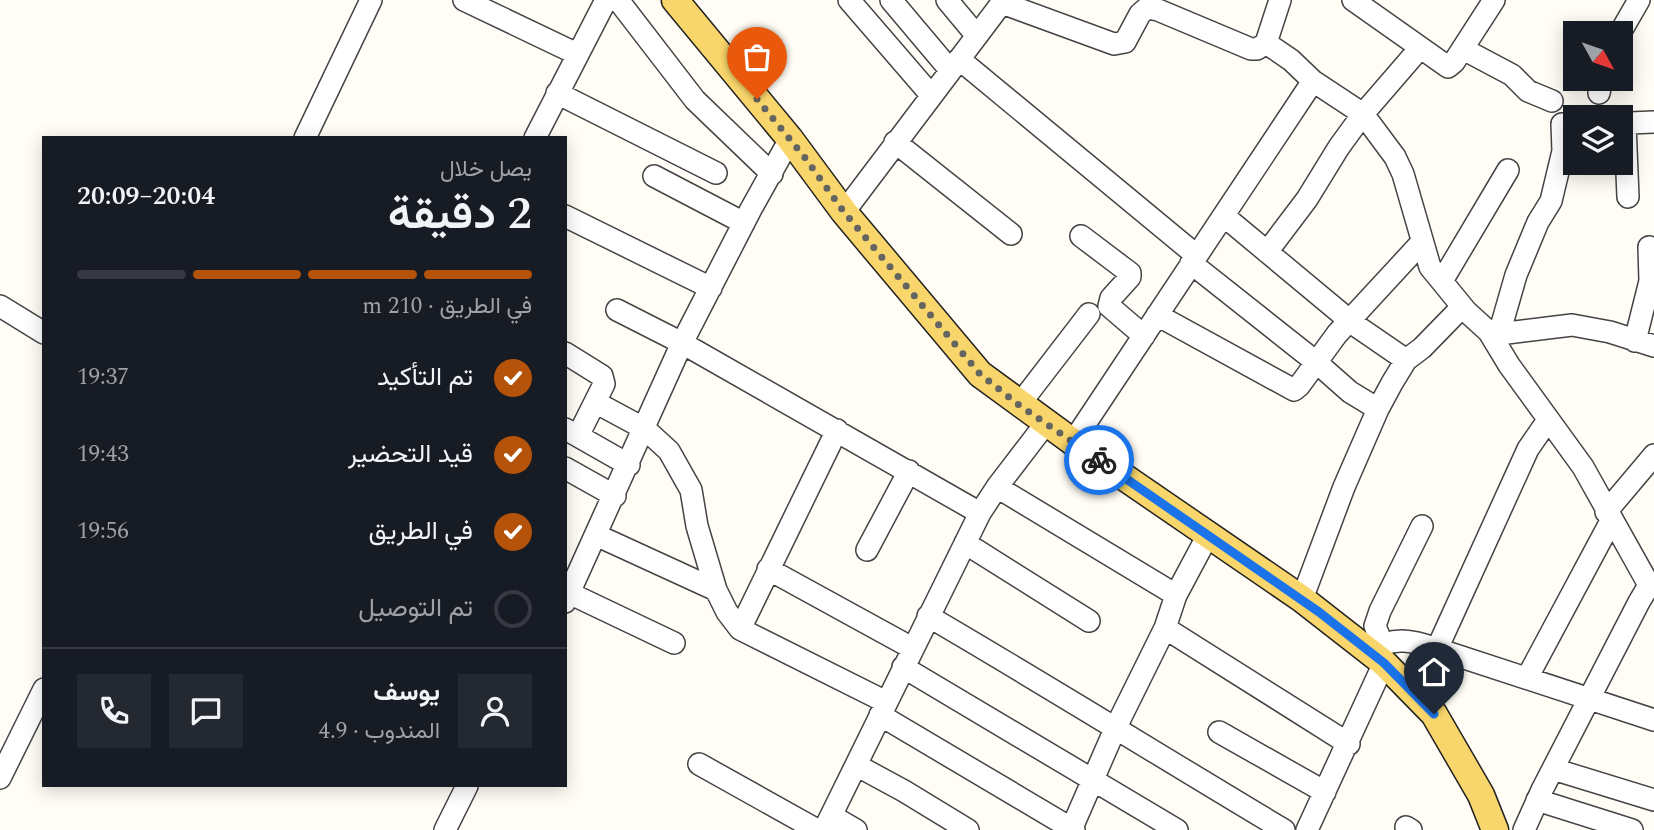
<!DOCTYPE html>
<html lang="ar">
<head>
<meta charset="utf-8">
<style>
  :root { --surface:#171b24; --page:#242831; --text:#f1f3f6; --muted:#9ea1a6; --line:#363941; --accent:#b45309 }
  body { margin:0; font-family:Spectral,Vazirmatn,serif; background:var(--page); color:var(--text); direction:rtl; height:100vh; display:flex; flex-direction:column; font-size:26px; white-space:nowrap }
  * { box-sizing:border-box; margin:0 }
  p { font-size:23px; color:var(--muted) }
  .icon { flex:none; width:38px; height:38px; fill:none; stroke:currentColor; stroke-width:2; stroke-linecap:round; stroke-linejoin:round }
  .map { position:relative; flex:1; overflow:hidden; direction:ltr }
  .drawer { position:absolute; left:42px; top:136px; width:525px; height:651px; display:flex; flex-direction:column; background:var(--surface); border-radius:0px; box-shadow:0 4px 18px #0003; direction:rtl }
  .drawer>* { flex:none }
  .needle { width:46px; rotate:130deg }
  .fabs { position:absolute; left:1563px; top:21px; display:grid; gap:14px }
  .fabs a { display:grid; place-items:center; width:70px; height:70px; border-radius:0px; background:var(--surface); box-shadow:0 4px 18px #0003; font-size:35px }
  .pin { position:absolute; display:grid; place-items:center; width:60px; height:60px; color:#fff; margin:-72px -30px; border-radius:50% 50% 50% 0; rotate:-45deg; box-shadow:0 0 7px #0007 }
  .pin .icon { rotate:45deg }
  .courier { position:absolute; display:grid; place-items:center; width:70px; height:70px; margin:-35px; border:5px solid #1a73e8; border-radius:50%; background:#fff; color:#222; box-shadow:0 2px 9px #0007 }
  .head em { font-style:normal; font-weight:600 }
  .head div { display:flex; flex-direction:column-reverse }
  .head { display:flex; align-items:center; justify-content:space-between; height:119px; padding:0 35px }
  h1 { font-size:46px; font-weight:600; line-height:52px }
  .bar { display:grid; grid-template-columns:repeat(4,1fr); gap:10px 7px; align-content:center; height:84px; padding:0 35px }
  .bar i { height:9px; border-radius:5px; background:var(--line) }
  .bar .current { background:var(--accent) }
  .bar p { grid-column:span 4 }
  .line { display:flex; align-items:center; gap:18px; padding:0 35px; border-top:2px solid var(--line) }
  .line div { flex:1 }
  .round { display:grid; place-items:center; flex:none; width:74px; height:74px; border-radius:0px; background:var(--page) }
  ol { padding:0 35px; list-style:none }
  li { display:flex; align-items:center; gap:21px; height:77px }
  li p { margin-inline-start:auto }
  li .icon { padding:7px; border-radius:50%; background:var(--accent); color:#fff; stroke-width:4 }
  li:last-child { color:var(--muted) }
  li i { width:38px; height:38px; border:4px solid var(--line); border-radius:50% }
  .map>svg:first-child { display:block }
</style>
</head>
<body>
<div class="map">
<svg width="1654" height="830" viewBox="0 0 1654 830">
  <rect width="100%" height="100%" fill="#fffdf5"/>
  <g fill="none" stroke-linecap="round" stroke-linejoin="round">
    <g stroke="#444" stroke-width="24">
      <path id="minor" d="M464,0L577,54
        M618,0L695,100L772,174
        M849,0L931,95
        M891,0L950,70
        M947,0L977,36
        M1353,0L1448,67L1454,62L1494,0
        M1002,3L1114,44L1125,42L1140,14L1147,8L1158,10L1251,49H1257L1266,43
        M1620,33L1639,0
        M1463,49L1512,75L1528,91L1552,101
        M959,59L1196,255
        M1313,81L1363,114L1395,157L1403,174L1430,267L1466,311L1489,332L1509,365L1583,467L1649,585
        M557,93L716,173
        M1599,93L1602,79
        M305,138L371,0
        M535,138L606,0
        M895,142L1011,234
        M654,176L744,223
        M1628,197L1625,125L1630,123L1654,122
        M844,212L1004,0
        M565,216L711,288
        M1224,216L1355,325L1406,360
        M1081,236L1130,273V277L1111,298L1109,306L1144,336
        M1267,252L1307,199L1339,147L1363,114L1420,48
        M1191,263L1316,362L1350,392L1378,409
        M1442,281L1508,170
        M0,306L44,333
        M617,310L682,343L980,513
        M1157,315L1294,390L1299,386L1337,334L1422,242
        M1489,332L1499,334L1572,325L1610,332L1654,346
        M1499,334L1516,275L1538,222L1551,201L1563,151L1562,124
        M1635,341L1650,281L1649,247
        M565,353L602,376L604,384L595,402
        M1019,405L1089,314
        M565,429L578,436L595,402L645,429L669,451L691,490L697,526L716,590L727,612L740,629L837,430
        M578,436L629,465
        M1073,442L1313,81L1291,60L1266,43L1280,0
        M565,468L615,496
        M997,487L1176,595
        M1606,512L1654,455
        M596,535L716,590
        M965,543L1089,621
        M867,550L909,471
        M768,569L912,648
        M569,593L674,643
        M1302,599L1344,487L1378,409L1392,383L1406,360L1422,348L1462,307
        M565,602L682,343L751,209L790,139
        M928,616C1048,686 1165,759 1284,830
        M1165,628L1176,595L1208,535
        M740,629L886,702
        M1382,643L1375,626L1380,611L1422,526
        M1437,649L1654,720
        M1370,651C1393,636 1412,640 1437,649L1528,449L1548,420
        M903,667L1177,830
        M1527,678L1611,521
        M880,715L1074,830
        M1219,732L1325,792
        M699,764L817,830
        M856,765L904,791L968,830
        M1553,769L1654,800
        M0,778L44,689
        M1537,800L1632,830
        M832,816L856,830
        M1406,827L1411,830
        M445,830L467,786
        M824,830L980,513L997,487L1046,423
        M1071,830L1115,729L1165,628L1349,744
        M1307,830L1384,663
        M1524,830L1542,790L1639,602L1649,585H1654"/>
    </g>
    <g stroke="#222" stroke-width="29">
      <path id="major" d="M675,0L790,139L844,212L980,374L1073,442L1302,599L1384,663L1434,714L1481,795L1495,830"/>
    </g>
    <use href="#minor" stroke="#fff" stroke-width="21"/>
    <use href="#major" stroke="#f9d66b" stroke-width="26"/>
  </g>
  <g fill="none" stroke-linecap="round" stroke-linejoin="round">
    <path stroke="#646461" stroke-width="7" stroke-dasharray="0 12.6" d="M757,99L806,159L844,212L980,374L1019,405L1099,460"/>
    <path stroke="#1a73e8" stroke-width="9" d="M1099,460L1319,612L1384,663L1434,714"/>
  </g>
</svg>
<div class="fabs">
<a><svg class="needle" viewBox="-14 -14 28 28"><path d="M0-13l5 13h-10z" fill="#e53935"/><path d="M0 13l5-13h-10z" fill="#9ea1a6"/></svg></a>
<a><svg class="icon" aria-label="layers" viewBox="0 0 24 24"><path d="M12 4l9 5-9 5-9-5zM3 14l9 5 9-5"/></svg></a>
</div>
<div class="pin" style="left:757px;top:99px;background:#ea580c"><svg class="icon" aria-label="bag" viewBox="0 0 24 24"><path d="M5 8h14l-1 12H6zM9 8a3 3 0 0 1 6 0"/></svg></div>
<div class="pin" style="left:1434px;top:714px;background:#1f2937"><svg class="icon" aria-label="home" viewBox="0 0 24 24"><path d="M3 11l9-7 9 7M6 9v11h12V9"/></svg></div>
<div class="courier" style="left:1099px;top:460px"><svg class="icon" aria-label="bike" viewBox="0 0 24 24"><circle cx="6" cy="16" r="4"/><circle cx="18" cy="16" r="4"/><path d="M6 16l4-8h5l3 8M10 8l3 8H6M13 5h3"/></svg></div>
<section class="drawer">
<div class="head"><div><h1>2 دقيقة</h1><p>يصل خلال</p></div><em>20:04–20:09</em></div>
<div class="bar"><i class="current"></i><i class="current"></i><i class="current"></i><i></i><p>في الطريق · 210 m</p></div>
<ol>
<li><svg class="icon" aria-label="check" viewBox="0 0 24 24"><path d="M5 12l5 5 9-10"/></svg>تم التأكيد<p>19:37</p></li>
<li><svg class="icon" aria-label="check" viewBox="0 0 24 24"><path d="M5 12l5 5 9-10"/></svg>قيد التحضير<p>19:43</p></li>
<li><svg class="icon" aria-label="check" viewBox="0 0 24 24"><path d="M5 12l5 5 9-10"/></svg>في الطريق<p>19:56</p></li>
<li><i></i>تم التوصيل</li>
</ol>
<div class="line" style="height:126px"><a class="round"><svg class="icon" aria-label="person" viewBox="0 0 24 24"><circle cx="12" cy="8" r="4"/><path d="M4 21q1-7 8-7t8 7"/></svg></a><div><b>يوسف</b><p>المندوب · 4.9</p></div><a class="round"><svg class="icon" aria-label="chat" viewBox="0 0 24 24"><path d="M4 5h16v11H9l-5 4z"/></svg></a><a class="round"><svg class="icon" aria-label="phone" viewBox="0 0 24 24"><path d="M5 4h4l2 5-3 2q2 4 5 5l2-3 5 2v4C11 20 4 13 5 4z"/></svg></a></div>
</section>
</div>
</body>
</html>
